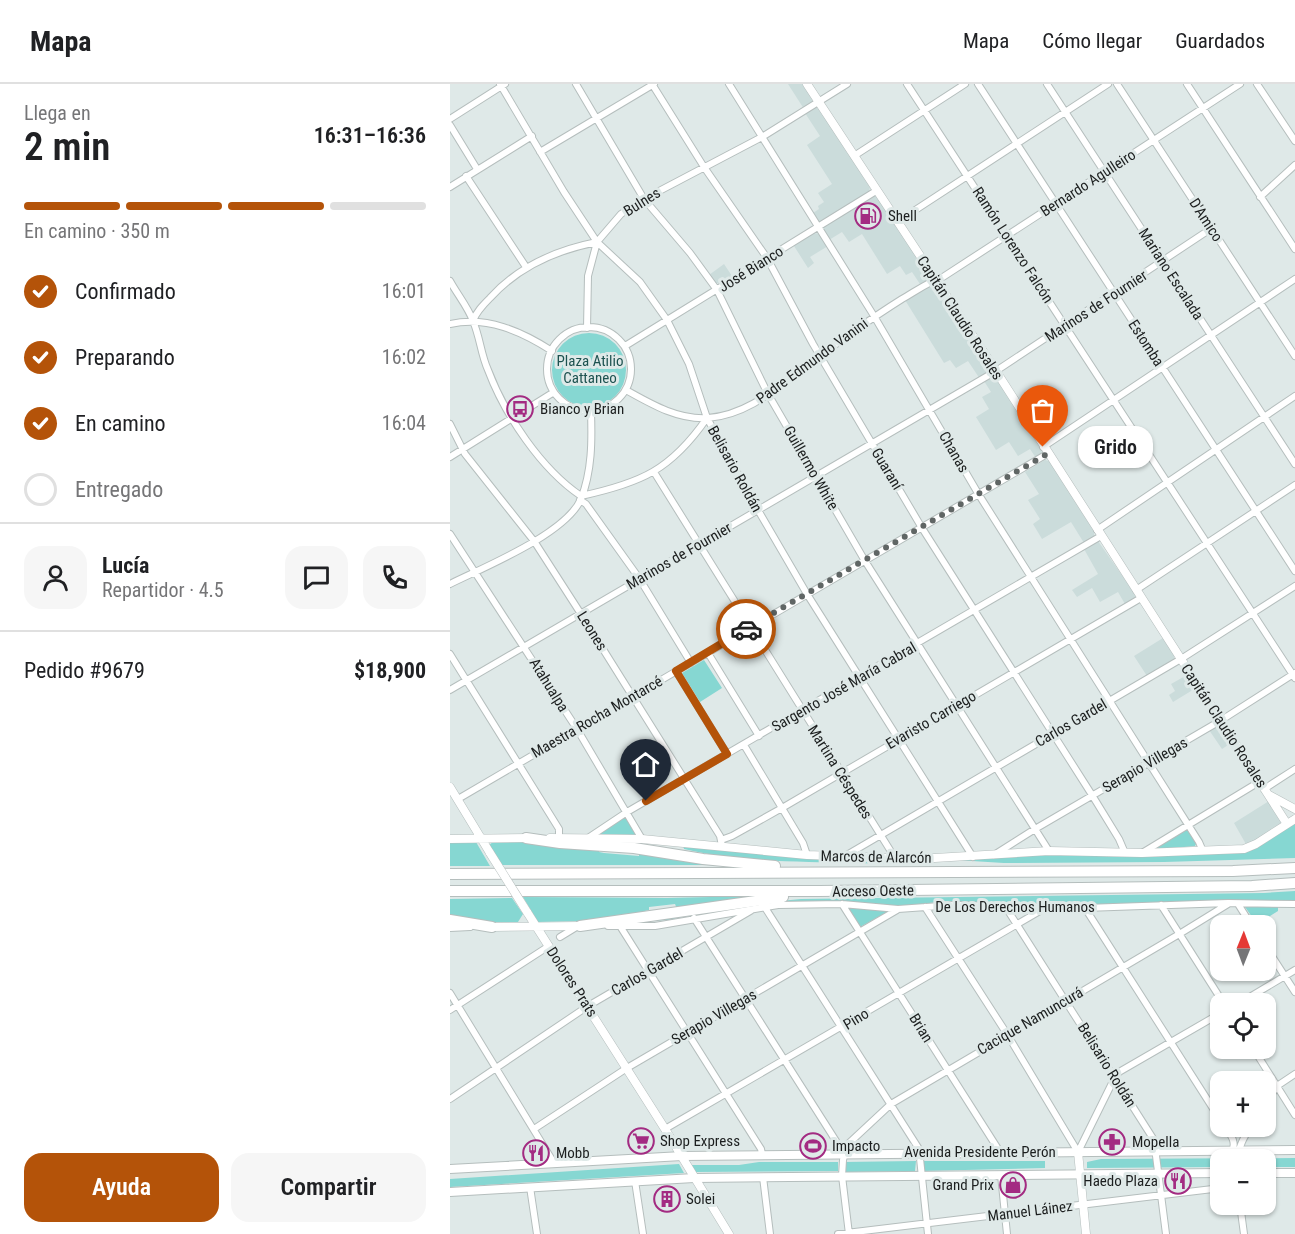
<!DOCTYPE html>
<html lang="es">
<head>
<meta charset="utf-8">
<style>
  :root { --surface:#fff; --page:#f6f6f6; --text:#202124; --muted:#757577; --line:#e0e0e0; --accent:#b45309 }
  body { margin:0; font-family:"Roboto Condensed",sans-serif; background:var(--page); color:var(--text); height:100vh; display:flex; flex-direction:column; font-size:22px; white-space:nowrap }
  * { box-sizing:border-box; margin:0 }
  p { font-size:20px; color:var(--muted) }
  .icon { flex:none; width:33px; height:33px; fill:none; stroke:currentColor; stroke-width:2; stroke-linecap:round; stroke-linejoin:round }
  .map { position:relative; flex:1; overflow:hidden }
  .drawer { display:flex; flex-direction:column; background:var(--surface); width:450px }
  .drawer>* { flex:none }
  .needle { width:39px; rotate:1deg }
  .tools { position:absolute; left:760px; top:831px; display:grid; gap:12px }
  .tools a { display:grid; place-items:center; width:66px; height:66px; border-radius:12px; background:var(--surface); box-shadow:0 2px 4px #0004; font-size:30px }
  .pin { position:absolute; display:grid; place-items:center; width:51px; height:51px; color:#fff; margin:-62px -26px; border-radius:50% 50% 50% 0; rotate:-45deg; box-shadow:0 0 6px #0007 }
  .pin .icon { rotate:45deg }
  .courier { position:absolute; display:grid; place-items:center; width:60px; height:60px; margin:-30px; border:4px solid #b45309; border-radius:50%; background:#fff; color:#222; box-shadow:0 2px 8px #0007 }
  .bubble { position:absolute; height:42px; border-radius:18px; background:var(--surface); box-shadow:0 2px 4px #0004; font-size:20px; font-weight:600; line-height:42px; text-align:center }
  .head em { font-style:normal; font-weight:600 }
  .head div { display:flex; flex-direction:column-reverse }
  .head { display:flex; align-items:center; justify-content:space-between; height:102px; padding:0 24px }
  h1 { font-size:39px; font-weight:600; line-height:45px }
  .bar { display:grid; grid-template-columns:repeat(4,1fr); gap:9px 6px; align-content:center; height:72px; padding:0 24px }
  .bar i { height:8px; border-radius:4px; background:var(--line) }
  .bar .active { background:var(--accent) }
  .bar p { grid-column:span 4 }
  .line { display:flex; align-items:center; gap:15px; padding:0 24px; border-top:2px solid var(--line) }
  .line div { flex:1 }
  .round { display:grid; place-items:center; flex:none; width:63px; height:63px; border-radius:18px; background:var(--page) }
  ol { padding:0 24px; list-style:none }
  li { display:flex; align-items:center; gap:18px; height:66px }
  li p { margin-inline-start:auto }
  li .icon { padding:6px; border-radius:50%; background:var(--accent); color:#fff; stroke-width:4 }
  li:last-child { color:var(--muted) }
  li i { width:33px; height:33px; border:3px solid var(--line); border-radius:50% }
  .cta { display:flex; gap:12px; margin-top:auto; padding:12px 24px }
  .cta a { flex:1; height:69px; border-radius:18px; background:var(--accent); color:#fff; font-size:24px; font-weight:600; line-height:69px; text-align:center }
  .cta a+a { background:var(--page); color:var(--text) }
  header { display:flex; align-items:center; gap:36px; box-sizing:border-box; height:84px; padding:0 30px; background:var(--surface); border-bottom:2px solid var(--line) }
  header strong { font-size:28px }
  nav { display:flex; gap:33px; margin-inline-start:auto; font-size:21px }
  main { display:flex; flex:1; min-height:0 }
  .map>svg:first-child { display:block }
</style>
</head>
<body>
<header>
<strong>Mapa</strong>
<nav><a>Mapa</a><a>Cómo llegar</a><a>Guardados</a></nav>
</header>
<main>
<section class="drawer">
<div class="head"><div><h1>2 min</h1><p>Llega en</p></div><em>16:31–16:36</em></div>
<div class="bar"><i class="active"></i><i class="active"></i><i class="active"></i><i></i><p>En camino · 350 m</p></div>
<ol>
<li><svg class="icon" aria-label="check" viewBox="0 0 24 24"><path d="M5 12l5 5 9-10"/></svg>Confirmado<p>16:01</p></li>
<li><svg class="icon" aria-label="check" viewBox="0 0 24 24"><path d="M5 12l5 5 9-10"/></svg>Preparando<p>16:02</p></li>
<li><svg class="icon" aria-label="check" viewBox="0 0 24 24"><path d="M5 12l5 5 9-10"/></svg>En camino<p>16:04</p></li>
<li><i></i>Entregado</li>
</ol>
<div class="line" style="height:108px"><a class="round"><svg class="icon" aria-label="person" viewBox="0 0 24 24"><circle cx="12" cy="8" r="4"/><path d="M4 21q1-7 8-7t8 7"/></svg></a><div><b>Lucía</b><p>Repartidor · 4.5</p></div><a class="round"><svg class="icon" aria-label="chat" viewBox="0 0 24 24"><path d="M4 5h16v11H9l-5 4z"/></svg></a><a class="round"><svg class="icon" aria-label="phone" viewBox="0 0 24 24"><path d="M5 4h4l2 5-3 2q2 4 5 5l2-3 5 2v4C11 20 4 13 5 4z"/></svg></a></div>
<div class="line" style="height:78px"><div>Pedido #9679</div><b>$18,900</b></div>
<div class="cta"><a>Ayuda</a><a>Compartir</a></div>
</section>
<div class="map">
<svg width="845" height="1150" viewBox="0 0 845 1150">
  <rect width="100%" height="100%" fill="#dfe9e8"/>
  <path fill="#cbdcdb" d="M338,0H354L362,13V19L354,25Z
    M365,23L369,25L420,103L419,108L371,137H368L363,129L369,125L368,122L374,118L368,109L382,100L357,61L370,52L355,29Z
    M422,111L427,112L478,191L477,196L470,200L462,188L456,191L450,182L437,190L412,150L399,158L392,148L379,156L374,147V143Z
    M364,149L370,150L378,162L360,173L364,179L358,184L344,162Z
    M274,180L282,192L271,199H265L259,191Z
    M482,200H484L539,284L538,289L530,295L518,277L506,284L500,276L494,279L455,216Z
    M539,294L547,296L592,366L591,371L586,374L580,365L568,372L559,358L546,366L526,333L539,325L532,313L541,308L534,297Z
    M595,376L599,377L644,447V453L634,459L621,438L592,455L583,440L590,435L578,416L589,410L575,388Z
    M648,457L685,510V514L675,520L668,508L650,518L642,504L627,513L622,506L648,490L634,465Z
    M713,554L724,570V575L697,592L684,572Z
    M737,591L746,604L723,618L719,611L725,607L721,600Z
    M766,642L771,644L781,659L772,665L759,646Z
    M819,717L832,740L797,762L784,739Z"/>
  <path fill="#86d7d2" d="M102 286a37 37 0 1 1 74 0a37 37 0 1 1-74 0Z
    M254,576L272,604L250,618L232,589Z
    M177,732L188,751L147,750Z
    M845,739V774L714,778L554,779L506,776L595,771L673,772L795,768Z
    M736,746L739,747L746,760L745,762L702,766Z
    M61,757L149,765V768L154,769L189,772V769L269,781H52L39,761L43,758Z
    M16,758H26L40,782H0V759Z
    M233,761L394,776L466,779C430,780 394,779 359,778C315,777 277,775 234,765Z
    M845,807V816L610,821L495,817L448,823L361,817L325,819L263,826L218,836L195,837L227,829L269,823L351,815L814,809Z
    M303,812L227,825L225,820L199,823V826L195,827V829L129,837L88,838L73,813L217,814Z
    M62,814L73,830L68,838H40L0,833V815Z
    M397,823L439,827L410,843Z
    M795,823H828V827L807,840Z
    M845,1074V1083H816V1076H771V1083L637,1084V1078L651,1075Z
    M466,1077L465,1087L394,1088L393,1078Z
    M473,1077H595V1084L473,1087Z
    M309,1078H388V1087L244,1088L240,1081H289Z
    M229,1080L234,1089L0,1103V1095Z"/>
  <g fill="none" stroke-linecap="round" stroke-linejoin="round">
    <g stroke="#b5bebd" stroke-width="8">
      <path id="minor" d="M50,0L114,108L147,158L190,198L217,236L239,280L257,334L308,426L357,510L523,773
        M126,0L194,115L240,169L267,206L318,310L415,477L599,767
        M202,0L254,83L317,174L363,260L472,444L642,711L669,755L675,769
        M279,0L424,232L529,411L749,758L752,765
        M457,0L845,594
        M528,0L845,487
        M597,0L845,380
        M667,0L845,272
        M737,0L845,165
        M807,0L845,57
        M0,35L55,0
        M0,41L27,85
        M90,68L204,0
        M404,72L515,0
        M16,92L76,183
        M0,103L82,52
        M810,113L845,81
        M447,138L658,0
        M0,197C7,210 18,223 23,237C30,253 31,271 38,286C55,331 91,385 131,412
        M23,237C26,228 33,221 40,214C68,183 106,166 147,158
        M0,240C37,232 71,247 102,267
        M97 285a42 42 0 1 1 84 0a42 42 0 1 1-84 0Z
        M137,244L138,192L147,158L171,130L194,115L312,53L397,0
        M175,262L426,107
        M176,306C201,320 228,336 258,334C295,331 322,308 351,286C384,261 417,237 452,215C466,207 478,198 493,193L790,0
        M0,340L15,370L84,457L131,530L270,752L272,762
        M593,363L845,195
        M0,373L104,308
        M204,388L445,774
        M131,412C191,399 221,386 257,334
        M130,416L136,420L189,494L241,579
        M647,446L845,312
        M0,450L127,645L192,755
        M0,500C34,483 116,450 131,415C142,387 142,357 141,328
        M686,506L845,401
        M258,569L309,652
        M0,570L109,745V754
        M226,587L277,670
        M0,606L546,287L762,144
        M294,661L353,759L357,771
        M814,705L845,685
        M8,715L597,370
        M138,754L177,728L651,452
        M271,756L282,752L332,724L691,514
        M692,769L809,698
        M544,771L585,745L770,637L845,589
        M395,772L731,575L845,502
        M392,820L550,1068
        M788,820L802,842
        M711,821L774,920
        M314,822L469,1065L478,1150
        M555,822L704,1056L716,1150
        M475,823L557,950L628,1068
        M635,824L771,1037
        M244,834L386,1057L389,1070
        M158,842H205L328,821L392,820L448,825L504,821L635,824L778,819L845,820
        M170,842L311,1065L312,1070
        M0,844L20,843
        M110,853L128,842
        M816,863L845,908
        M0,909L104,1079
        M788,920L845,886
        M0,926L99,862
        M803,964L845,1031
        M0,1015L138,922L302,826
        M816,1019L827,1002L845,990
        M775,1042C780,1050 787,1058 782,1067
        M84,1045L177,984L447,826
        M215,1045L595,824
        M628,1068L665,993L669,988L771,929
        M788,1076C788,1063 794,1053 801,1042
        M551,1091L557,1150
        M313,1093L320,1150
        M185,1097L193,1150
        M80,1103L87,1150
        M790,1120L794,1150
        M388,1150L771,1104
        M399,1150L392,1092L393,1076L397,1061L441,1020L731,849L778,820"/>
    </g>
    <g stroke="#b5bebd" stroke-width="9">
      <path id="tertiary" d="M357,0L546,287L837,740
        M0,703L40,769
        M819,711L845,725
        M100,754L192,755L357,771L468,775L599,767L692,769L794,765L806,760L845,735
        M0,755L79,754
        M77,828L215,1045L279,1150
        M42,843L130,842
        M628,1068L636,1150"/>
    </g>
    <g stroke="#b5bebd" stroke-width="10">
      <path id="secondary" d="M0,1085L232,1072L845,1066
        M816,1089H845
        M0,1108L244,1094L771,1089"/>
    </g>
    <g stroke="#b5bebd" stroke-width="12">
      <path id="motorway" d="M76,754L110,759L184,764L253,775L325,782
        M0,790L783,787L845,784
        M0,807H369L802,802L845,799
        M0,836L42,843
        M130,842L333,813"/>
    </g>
    <use href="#minor" stroke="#fff" stroke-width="6"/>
    <use href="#tertiary" stroke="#fff" stroke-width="8"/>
    <use href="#secondary" stroke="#fff" stroke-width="8"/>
    <use href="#motorway" stroke="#fff" stroke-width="10"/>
    <g stroke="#b5bebd" stroke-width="9" stroke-linecap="butt">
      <path id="tertiary-bridge" d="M40,769L77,828"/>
    </g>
    <use href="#tertiary-bridge" stroke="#fff" stroke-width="8"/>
  </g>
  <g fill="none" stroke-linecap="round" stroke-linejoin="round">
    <path stroke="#606665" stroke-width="6" stroke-dasharray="0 10.8" d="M296,545L597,370L593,363"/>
    <path stroke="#b45309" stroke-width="8" d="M196,717L277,670L226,587L296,545"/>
  </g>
  <defs>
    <g id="fuel-ring" transform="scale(1.35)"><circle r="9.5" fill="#dfe9e8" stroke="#a32b82" stroke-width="1.5"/><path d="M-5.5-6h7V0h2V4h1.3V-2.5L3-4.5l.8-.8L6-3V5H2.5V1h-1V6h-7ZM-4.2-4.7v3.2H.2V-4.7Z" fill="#a32b82"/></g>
    <g id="bus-ring" transform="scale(1.35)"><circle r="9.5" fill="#dfe9e8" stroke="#a32b82" stroke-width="1.5"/><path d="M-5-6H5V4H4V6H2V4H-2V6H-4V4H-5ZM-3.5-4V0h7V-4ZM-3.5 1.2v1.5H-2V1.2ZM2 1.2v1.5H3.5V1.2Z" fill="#a32b82"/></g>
    <g id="supermarket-ring" transform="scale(1.35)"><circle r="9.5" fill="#dfe9e8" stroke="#a32b82" stroke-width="1.5"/><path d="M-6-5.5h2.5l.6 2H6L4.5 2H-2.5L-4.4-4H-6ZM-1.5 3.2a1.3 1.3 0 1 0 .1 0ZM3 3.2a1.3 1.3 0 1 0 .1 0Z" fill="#a32b82"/></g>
    <g id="pharmacy-ring" transform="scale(1.35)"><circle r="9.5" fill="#dfe9e8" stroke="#a32b82" stroke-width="1.5"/><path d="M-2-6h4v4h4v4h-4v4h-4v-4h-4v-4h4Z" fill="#a32b82"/></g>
    <g id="stadium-ring" transform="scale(1.35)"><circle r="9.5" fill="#dfe9e8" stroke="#a32b82" stroke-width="1.5"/><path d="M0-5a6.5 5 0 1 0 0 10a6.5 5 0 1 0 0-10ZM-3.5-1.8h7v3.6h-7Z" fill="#a32b82"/></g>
    <g id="restaurant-ring" transform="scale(1.35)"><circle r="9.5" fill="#dfe9e8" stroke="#a32b82" stroke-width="1.5"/><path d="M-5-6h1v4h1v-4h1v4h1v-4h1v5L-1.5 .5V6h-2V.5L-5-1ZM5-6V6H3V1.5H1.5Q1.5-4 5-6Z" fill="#a32b82"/></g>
    <g id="shop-ring" transform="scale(1.35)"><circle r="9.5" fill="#dfe9e8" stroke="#a32b82" stroke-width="1.5"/><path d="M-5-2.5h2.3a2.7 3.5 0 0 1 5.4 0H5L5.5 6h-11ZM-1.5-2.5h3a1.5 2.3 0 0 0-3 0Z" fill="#a32b82"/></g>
    <g id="building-ring" transform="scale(1.35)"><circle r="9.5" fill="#dfe9e8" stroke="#a32b82" stroke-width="1.5"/><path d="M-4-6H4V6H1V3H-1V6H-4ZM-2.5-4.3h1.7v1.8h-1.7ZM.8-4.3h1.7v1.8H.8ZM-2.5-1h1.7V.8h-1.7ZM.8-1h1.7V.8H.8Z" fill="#a32b82"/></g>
  </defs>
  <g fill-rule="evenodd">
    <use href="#fuel-ring" x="418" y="132"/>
    <use href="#bus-ring" x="70" y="325"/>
    <use href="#supermarket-ring" x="191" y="1057"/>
    <use href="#pharmacy-ring" x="662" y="1058"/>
    <use href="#stadium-ring" x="363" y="1062"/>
    <use href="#restaurant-ring" x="86" y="1069"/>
    <use href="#restaurant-ring" x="728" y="1097"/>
    <use href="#shop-ring" x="563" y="1101"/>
    <use href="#building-ring" x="217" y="1115"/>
  </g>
  <g text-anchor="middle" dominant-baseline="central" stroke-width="6" stroke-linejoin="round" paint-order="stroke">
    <g font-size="15" fill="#1c1f1f" stroke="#dfe9e8">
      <text transform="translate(638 99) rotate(-33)">Bernardo Agulleiro</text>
      <text transform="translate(192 118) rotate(-32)">Bulnes</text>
      <text transform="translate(756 136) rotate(57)">D'Amico</text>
      <text transform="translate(563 161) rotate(57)">Ramón Lorenzo Falcón</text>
      <text transform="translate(301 185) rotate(-32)">José Bianco</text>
      <text transform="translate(721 190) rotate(57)">Mariano Escalada</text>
      <text transform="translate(646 222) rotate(-33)">Marinos de Fournier</text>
      <text transform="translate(510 234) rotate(57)">Capitán Claudio Rosales</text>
      <text transform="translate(696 259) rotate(57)">Estomba</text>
      <text transform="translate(362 277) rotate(-36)">Padre Edmundo Vanini</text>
      <text transform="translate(504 368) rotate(60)">Chanas</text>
      <text transform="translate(361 384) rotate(60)">Guillermo White</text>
      <text transform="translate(285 385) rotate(61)">Belisario Roldán</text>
      <text transform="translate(437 385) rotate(59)">Guaraní</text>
      <text transform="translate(229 472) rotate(-30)">Marinos de Fournier</text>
      <text transform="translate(142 547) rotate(58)">Leones</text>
      <text transform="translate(99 601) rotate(58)">Atahualpa</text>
      <text transform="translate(394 603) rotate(-30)">Sargento José María Cabral</text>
      <text transform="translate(147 633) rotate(-30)">Maestra Rocha Montarcé</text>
      <text transform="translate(481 636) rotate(-30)">Evaristo Carriego</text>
      <text transform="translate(621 639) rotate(-30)">Carlos Gardel</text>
      <text transform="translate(774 642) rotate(57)">Capitán Claudio Rosales</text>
      <text transform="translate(695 681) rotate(-30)">Serapio Villegas</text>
      <text transform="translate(390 688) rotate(58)">Martina Céspedes</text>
      <text transform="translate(426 773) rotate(1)">Marcos de Alarcón</text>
      <text transform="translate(423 807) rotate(-1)">Acceso Oeste</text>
      <text x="565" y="823">De Los Derechos Humanos</text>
      <text transform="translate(197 888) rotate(-30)">Carlos Gardel</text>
      <text transform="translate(122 898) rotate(57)">Dolores Prats</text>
      <text transform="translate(264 933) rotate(-30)">Serapio Villegas</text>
      <text transform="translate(406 935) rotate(-31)">Pino</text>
      <text transform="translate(580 937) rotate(-30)">Cacique Namuncurá</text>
      <text transform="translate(471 944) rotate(58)">Brian</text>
      <text transform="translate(657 981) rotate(58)">Belisario Roldán</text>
      <text x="530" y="1068">Avenida Presidente Perón</text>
      <text transform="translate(580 1127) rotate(-7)">Manuel Láinez</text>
    </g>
    <g font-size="15" fill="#1c1f1f" stroke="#dfe9e8" text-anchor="start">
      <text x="438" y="132">Shell</text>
      <text x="90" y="325">Bianco y Brian</text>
      <text x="210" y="1057">Shop Express</text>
      <text x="682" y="1058">Mopella</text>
      <text x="382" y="1062">Impacto</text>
      <text x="106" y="1069">Mobb</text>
      <text x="708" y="1097" text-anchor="end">Haedo Plaza</text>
      <text x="544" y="1101" text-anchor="end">Grand Prix</text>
      <text x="236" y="1115">Solei</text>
    </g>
    <g font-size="15" fill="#1d5250" stroke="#dfe9e8">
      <text x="140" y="277">Plaza Atilio<tspan x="140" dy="17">Cattaneo</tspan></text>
    </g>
  </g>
</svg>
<div class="tools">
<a><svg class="needle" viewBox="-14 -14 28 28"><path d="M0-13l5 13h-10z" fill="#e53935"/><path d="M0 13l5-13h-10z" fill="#757577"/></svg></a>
<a><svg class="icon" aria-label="locate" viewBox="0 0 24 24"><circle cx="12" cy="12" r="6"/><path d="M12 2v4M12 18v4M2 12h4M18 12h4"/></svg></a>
<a>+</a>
<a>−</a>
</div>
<div class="pin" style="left:593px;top:363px;background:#ea580c"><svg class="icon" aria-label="bag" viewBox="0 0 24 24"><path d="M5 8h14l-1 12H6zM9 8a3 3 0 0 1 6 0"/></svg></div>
<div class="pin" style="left:196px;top:717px;background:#1f2937"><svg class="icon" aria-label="home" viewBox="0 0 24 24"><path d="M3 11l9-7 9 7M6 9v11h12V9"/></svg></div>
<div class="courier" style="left:296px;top:545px"><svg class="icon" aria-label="car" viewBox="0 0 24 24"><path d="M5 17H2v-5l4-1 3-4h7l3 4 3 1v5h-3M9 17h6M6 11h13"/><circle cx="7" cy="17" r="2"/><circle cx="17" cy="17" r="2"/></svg></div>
<div class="bubble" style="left:628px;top:342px;width:75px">Grido</div>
</div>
</main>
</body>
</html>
